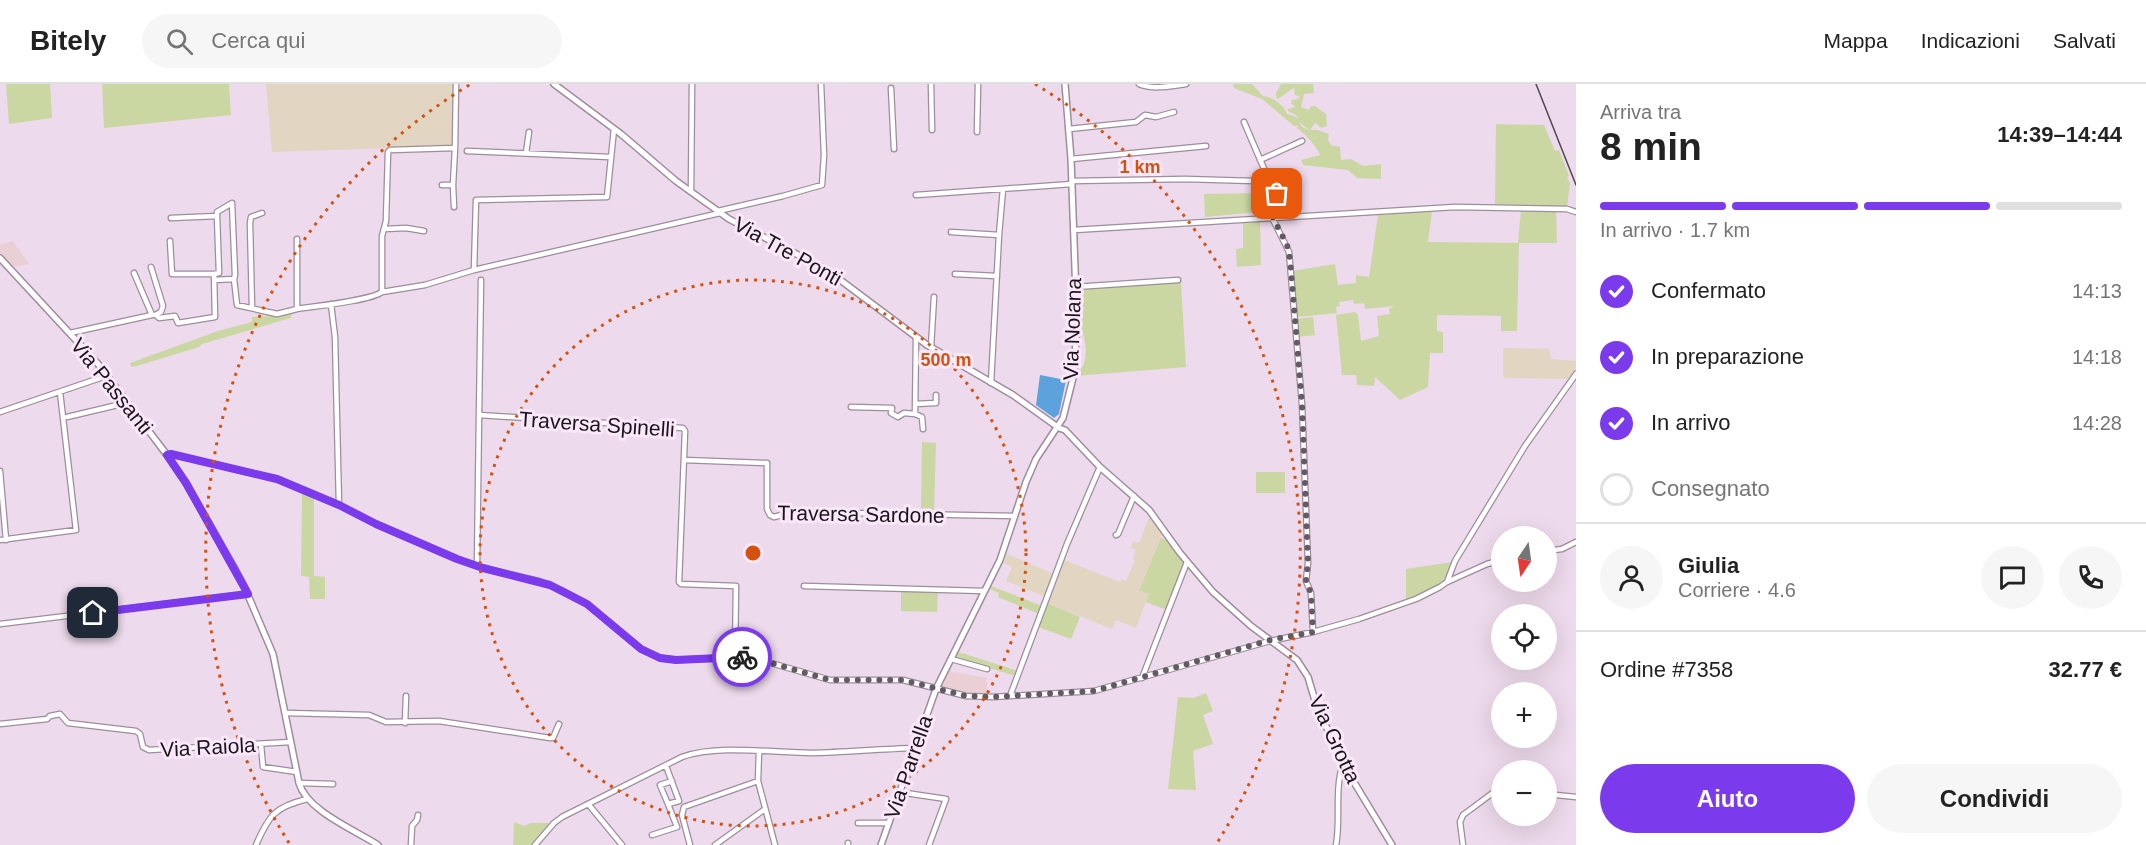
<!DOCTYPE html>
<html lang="it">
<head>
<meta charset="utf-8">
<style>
  :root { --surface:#fff; --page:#f6f6f6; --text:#222; --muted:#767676; --line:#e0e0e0; --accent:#7c3aed }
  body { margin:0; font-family:Helvetica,sans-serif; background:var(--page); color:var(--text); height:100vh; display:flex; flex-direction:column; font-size:22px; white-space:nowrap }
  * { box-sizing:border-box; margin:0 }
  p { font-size:20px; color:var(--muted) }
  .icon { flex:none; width:33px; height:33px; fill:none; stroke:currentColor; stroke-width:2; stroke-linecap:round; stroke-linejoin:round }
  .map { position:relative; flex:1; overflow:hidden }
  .details { display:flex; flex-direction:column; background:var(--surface); width:570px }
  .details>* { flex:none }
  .needle { width:39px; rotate:193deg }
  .buttons { position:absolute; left:1491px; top:442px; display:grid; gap:12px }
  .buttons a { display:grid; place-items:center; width:66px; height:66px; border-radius:50%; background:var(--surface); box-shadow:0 6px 24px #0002; font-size:30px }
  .pin { position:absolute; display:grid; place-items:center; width:51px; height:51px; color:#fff; margin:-26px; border-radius:12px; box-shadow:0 3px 9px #0006 }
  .courier { position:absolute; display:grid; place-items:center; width:60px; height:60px; margin:-30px; border:4px solid #7c3aed; border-radius:50%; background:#fff; color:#222; box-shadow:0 2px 8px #0007 }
  .summary em { font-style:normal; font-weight:700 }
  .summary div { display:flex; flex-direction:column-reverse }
  .summary { display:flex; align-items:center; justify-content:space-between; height:102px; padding:0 24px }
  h1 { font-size:39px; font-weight:700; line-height:45px }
  .bar { display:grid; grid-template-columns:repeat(4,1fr); gap:9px 6px; align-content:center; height:72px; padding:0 24px }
  .bar i { height:8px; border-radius:4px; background:var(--line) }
  .bar .selected { background:var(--accent) }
  .bar p { grid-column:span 4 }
  .line { display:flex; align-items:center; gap:15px; padding:0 24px; border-top:2px solid var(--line) }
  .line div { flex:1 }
  .round { display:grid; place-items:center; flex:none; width:63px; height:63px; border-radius:32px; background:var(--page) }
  ol { padding:0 24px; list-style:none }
  li { display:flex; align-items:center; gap:18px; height:66px }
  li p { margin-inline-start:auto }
  li .icon { padding:6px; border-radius:50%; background:var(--accent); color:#fff; stroke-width:4 }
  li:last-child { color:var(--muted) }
  li i { width:33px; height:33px; border:3px solid var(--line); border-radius:50% }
  .primary-button { display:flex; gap:12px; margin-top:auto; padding:12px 24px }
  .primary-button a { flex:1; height:69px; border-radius:36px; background:var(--accent); color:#fff; font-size:24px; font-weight:700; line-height:69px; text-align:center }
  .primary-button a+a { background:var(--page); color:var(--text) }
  header { display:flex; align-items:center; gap:36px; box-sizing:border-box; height:84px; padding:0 30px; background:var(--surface); border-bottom:2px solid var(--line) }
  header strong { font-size:28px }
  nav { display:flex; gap:33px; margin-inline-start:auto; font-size:21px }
  .search { width:420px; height:54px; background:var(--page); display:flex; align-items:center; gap:15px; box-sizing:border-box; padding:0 21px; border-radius:33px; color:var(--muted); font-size:22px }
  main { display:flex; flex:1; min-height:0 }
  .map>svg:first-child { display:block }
</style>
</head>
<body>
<header>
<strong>Bitely</strong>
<div class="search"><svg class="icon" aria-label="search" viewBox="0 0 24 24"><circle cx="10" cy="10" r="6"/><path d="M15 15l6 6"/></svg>Cerca qui</div>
<nav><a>Mappa</a><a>Indicazioni</a><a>Salvati</a></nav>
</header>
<main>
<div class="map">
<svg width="1576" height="761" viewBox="0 0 1576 761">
  <rect width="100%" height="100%" fill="#eddaec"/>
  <path fill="#ead0d5" d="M13,157L29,180L13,183L0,171V161Z
    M948,587L987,594V612L956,609V606L949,607L942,604Z"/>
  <path fill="#e2d5c2" d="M266,0H455L453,62L272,68Z
    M1503,264L1549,265L1551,275L1576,277V283L1570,295L1505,294L1503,292Z
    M1150,431L1163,447L1139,505L1149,510L1136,544L1116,536L1112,545L1047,519L1064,476L1120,498L1121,495L1126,497L1135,476L1133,475L1136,466L1131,464L1133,457L1139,459Z
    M1007,470L1056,491L1046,513L1006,497L1012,483L1004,479Z"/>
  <path fill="#cbd7a3" d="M6,0H50L52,34L9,40Z
    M102,0H229L231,31L104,44Z
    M1233,0H1252L1263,12C1273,13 1284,21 1287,30L1296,33L1302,43L1309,46L1298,37L1297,32L1288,27V25L1295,23L1294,21L1291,20L1292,16L1298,15L1300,12L1295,11L1294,6L1295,3L1278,15L1276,13V9L1281,0H1313L1314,9L1304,10L1301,23L1309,26L1311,22H1315L1326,30L1327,42L1321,44L1315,39L1310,46H1317L1329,50L1328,56L1331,61L1340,63L1341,76L1351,75L1363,82L1381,80V95L1357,94L1348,86L1303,81L1301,76L1320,71C1316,61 1306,51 1297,44L1298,42H1294L1262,15L1234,4Z
    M1496,40L1544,41L1555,67L1559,66L1569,92L1567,93L1570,99L1567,123L1495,120Z
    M1259,109L1268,127L1205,133L1204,110Z
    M1521,126L1556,128L1557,159H1519L1517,247H1501V232L1437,231V247L1443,248V269H1430L1428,303L1400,316L1375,293L1374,302L1357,301L1356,291H1342L1336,231L1355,228L1358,231L1361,257L1379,252L1377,232L1390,230L1389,225L1394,222L1365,225L1364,219L1354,220L1353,216L1339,218L1340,222L1336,223L1337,229L1297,233L1292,187L1335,180L1338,201L1356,199V191L1369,193L1378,131L1432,127L1428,158L1518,159Z
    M1260,138L1261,181L1237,183L1236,165L1243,164V139Z
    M1181,198L1186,283L1075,292C1091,278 1087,254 1077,236L1082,230L1080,205Z
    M269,229L278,232L292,229L291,234L202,260L199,263L137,282L131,283L130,279L218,247L252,238V233L268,232Z
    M1313,233L1315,251L1298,253L1297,235Z
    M922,358L936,359L934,429H921Z
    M1256,388H1285V409H1256Z
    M302,407L314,412V492L325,493V515H310L309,493L301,492Z
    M1161,453L1165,456L1167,453L1185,479L1167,526L1146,518L1149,510L1139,506Z
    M1453,478L1441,501L1406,516V485Z
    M991,502L1042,522L1039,530L998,513L999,509L990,505Z
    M901,506L938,507L937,528L901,527Z
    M1047,519L1080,533L1071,555L1038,543Z
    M957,568L965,570L1018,587L1016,592L955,574Z
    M1206,609L1213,627L1203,631L1213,660L1193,667L1196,706L1168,705L1178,613L1193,614Z
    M514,738L524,742L531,739H550L531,761H513Z"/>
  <path fill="#5da2dc" d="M1040,291L1066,296L1059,330L1054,334L1036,321Z"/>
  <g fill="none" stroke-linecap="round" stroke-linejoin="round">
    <g stroke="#9e8d9d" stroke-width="7">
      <path id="minor" d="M931,0L932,46
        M1139,0C1152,6 1172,2 1186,0
        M891,4L894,65
        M1244,38L1265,87L1277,99V110L1270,128
        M1069,45L1136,38L1145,31L1156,33L1174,28
        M977,48L978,0
        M467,67L610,73
        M526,69L529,48
        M1071,75L1206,62
        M1260,76L1302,57
        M1072,97L1185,95L1254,97L1289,168L1302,320L1308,479L1306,497L1311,509L1313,548
        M442,101H453L455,64
        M453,101L454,123
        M691,108L692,0
        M916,111L1072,100
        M718,127L783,112L822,101L824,71L821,0
        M171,134L217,132L219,189L214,190
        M385,145L406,144L424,147
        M1074,146L1455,123L1567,125L1576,128
        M951,148L999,151L1003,105
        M151,183L163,222L161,228L155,231
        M474,186L720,129
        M955,190L997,192
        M234,195L237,221L277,230L297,225V155
        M214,196L234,195L235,191L232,119L217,128V132
        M1075,203L1178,196
        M382,208L425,201L474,186L476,116L607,113L614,45
        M331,220L335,253L339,421
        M252,223L250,139L251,133L262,129
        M297,225C316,222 369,217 382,208V152L386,137L388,68L390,66L455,64L456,0
        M156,231L159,234L175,232L178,239L215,233L214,190H172L170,157
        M70,249L152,231L134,189
        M916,253L915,330L922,333L923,345
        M931,263L934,213
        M991,299L999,151
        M915,320L936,319V311
        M851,323L892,324L891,329L898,333L904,329L915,330
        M0,328L106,292
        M479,331L481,196
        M67,333L126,319
        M167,371L171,370L277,395L339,421L376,440L457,475L483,484L539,497L563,507L587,520L641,565L660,574L676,576L742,573L771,579L830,596H903L966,612L993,613L1094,607L1270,557L1313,548L1359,535L1416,515L1440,503L1447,498L1487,480L1502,476
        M684,376L767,379V425L770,431L774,433L793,428L1015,432
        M0,387L6,456
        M1116,451L1118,450L1134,412
        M0,456L76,446L60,308
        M1546,467L1562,465L1576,458
        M477,482L479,331L683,344L685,347L679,498L681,500L736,502L735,573
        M1447,498L1455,477L1525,362L1576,290
        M804,502L984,507
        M0,540L248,510
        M951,575L987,585
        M1142,594L1187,478
        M1010,612L1067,460L1100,383
        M286,629L369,631L386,638L439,637L550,654H553L559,640
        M405,639L406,612
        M0,640L47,635L50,632L60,630L68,639L136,647L140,650L143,663L149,666L291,658
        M261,661L263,683L297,688
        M759,667L758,697L775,761
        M299,699L333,700
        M899,708L946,715L929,761
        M1546,710L1576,713
        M668,720L660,701L672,697
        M589,721L622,761
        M858,739H889
        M652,751L677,743L668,720L679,717L666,682
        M256,761C269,731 275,723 307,715
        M411,761L412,742L417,736L418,731
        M535,761L554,739L562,733L682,673C718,660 774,669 812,669C846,668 881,665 915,664
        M690,761L682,731L684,723L758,697
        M715,761L765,725
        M848,761V759
        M1336,761C1341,735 1334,706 1343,680
        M1463,761L1460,738L1463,731L1502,702"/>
    </g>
    <g stroke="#9e8d9d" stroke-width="8">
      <path id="tertiary" d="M554,0L621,50L676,97L729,135L827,186L927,261L1013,311L1059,344L1065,346L1100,383L1149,426L1180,469L1213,508L1251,542L1297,576L1308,593L1316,620L1343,680L1392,761
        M0,174L98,280L167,371L186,399L235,485L244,502L273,570L299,699C307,727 355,746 378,761
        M881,761L936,605L1000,476L1026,398L1036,375L1063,334L1074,290L1077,239L1071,75L1065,0"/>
    </g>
    <use href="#minor" stroke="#fff" stroke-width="4.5"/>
    <use href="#tertiary" stroke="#fff" stroke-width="5"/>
    <path stroke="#504750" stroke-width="1.5" d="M1536,0L1576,101"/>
  </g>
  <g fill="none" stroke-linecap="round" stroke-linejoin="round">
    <path stroke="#645a64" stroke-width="6" stroke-dasharray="0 10.8" d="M742,573L771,579L830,596H903L966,612L993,613L1094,607L1270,556L1313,548L1311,509L1306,497L1308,479L1302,320L1290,175L1287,161L1270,128L1277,110"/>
    <path stroke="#7c3aed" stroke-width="8" d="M93,529L248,510L186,399L167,371L171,370L277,395L339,421L376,440L457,475L483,484L550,501L587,520L641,565L660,574L676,576L742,573"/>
  </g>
  <g fill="none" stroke="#d4520e" stroke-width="3" stroke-dasharray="3 6">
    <circle cx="753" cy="469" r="273"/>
    <path d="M289 759A547 547 0 0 1 471 0M1035 0A547 547 0 0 1 1217 759"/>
  </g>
  <g text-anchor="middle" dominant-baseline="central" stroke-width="6" stroke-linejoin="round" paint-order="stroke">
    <g font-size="21" fill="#1b151b" stroke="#fae8fa">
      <text transform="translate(788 167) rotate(29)">Via Tre Ponti</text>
      <text transform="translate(1072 245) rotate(-88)">Via Nolana</text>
      <text transform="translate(112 302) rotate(51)">Via Passanti</text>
      <text transform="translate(597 340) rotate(4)">Traversa Spinelli</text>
      <text transform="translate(861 430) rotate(1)">Traversa Sardone</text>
      <text transform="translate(1335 655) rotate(65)">Via Grotta</text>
      <text transform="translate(208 663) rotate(-3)">Via Raiola</text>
      <text transform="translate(908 683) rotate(-71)">Via Parrella</text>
    </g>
  </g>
  <circle cx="753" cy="469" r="9" fill="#d4520e" stroke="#fae8fa" stroke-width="3"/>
  <g font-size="18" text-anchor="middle" font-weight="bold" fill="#d4520e" stroke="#fae8fa" stroke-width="6" stroke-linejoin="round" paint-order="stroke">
    <text x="1140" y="89">1 km</text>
    <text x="946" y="282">500 m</text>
  </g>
</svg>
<div class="buttons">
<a><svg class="needle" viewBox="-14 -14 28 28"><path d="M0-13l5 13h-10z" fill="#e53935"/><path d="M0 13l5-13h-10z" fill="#767676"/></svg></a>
<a><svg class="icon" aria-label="locate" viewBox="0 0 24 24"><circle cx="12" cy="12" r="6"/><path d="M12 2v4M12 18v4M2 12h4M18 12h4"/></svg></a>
<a>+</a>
<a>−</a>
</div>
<div class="pin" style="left:1277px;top:110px;background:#ea580c"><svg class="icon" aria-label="bag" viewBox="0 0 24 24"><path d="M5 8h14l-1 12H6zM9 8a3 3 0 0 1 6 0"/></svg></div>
<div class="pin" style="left:93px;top:529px;background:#1f2937"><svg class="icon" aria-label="home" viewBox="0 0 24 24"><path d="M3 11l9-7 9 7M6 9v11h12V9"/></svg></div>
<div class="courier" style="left:742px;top:573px"><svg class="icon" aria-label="bike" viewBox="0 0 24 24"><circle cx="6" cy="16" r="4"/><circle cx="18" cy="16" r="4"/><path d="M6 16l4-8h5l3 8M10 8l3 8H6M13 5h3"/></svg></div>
</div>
<section class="details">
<div class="summary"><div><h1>8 min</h1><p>Arriva tra</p></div><em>14:39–14:44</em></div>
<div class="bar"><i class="selected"></i><i class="selected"></i><i class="selected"></i><i></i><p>In arrivo · 1.7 km</p></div>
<ol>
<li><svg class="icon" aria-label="check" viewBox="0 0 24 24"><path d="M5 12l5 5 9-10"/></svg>Confermato<p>14:13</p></li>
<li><svg class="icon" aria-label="check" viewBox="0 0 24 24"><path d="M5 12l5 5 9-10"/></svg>In preparazione<p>14:18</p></li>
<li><svg class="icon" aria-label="check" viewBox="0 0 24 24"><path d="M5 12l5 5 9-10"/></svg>In arrivo<p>14:28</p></li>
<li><i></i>Consegnato</li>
</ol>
<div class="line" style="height:108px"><a class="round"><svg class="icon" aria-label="person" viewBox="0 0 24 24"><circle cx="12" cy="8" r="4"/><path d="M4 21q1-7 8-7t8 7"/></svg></a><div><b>Giulia</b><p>Corriere · 4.6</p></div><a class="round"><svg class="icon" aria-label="chat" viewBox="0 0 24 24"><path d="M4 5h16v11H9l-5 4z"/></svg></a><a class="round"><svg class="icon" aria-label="phone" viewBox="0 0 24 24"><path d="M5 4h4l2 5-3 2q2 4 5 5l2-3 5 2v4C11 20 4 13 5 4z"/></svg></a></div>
<div class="line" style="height:78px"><div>Ordine #7358</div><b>32.77 €</b></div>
<div class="primary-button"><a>Aiuto</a><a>Condividi</a></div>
</section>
</main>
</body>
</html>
